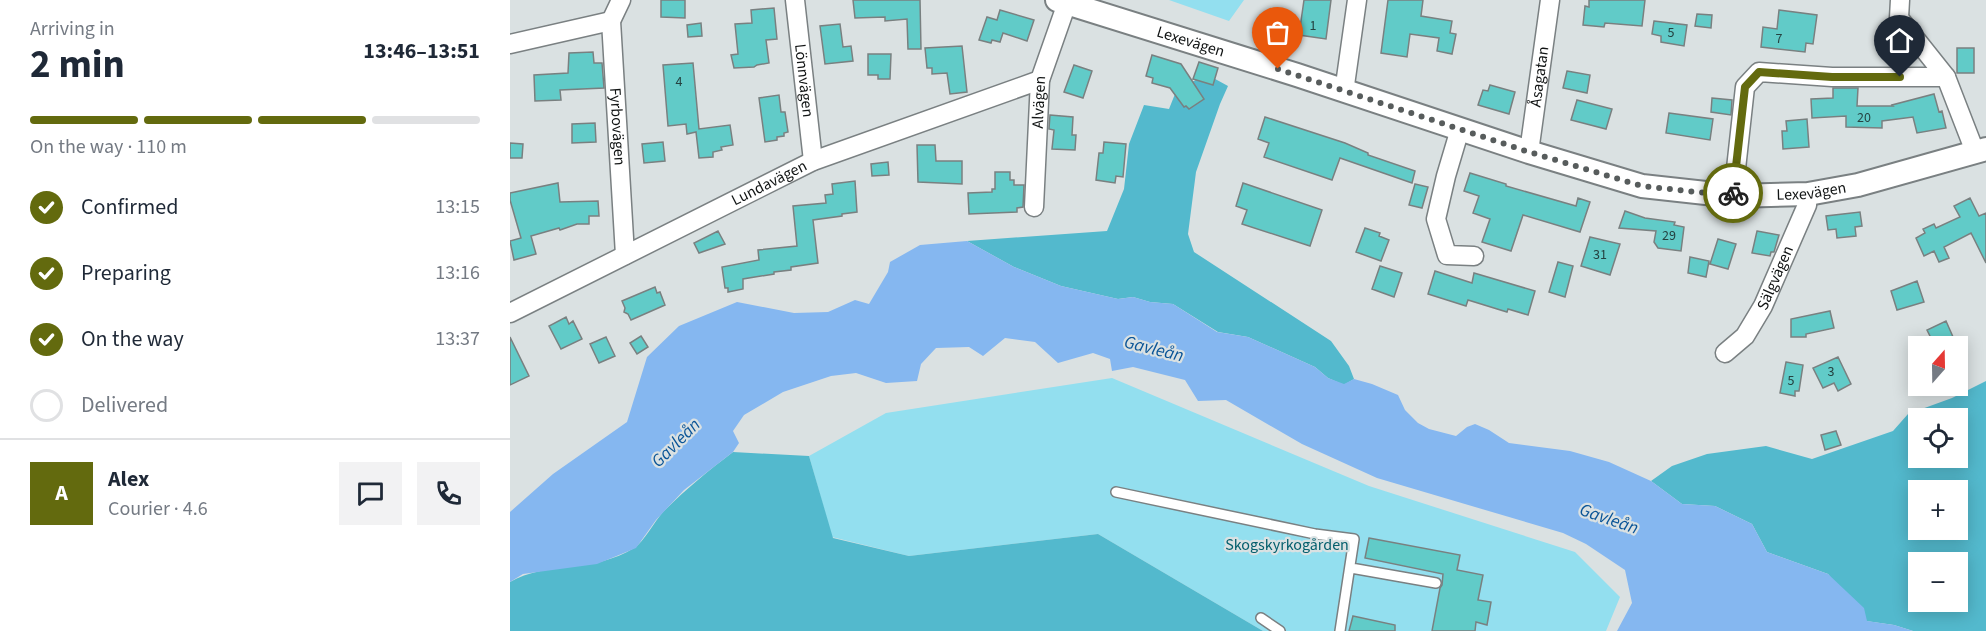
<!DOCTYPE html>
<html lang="en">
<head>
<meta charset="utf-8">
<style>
  :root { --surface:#fff; --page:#f2f2f3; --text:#1f2937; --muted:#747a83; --line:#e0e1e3; --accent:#636a0e }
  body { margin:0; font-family:"Source Sans 3",sans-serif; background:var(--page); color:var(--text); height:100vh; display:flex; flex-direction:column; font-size:22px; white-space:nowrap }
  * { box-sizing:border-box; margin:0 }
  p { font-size:20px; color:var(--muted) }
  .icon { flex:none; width:33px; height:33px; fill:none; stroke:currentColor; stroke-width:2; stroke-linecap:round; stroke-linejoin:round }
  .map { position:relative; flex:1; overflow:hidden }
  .sheet { display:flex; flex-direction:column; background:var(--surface); width:510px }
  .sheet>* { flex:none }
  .needle { width:39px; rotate:20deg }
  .buttons { position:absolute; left:1398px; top:336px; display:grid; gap:12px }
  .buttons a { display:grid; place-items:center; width:60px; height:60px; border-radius:0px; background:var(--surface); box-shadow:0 3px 15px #0003; font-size:30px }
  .pin { position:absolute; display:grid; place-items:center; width:51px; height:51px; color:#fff; margin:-62px -26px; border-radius:50% 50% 50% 0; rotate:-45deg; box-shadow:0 0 6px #0007 }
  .pin .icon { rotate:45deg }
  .courier { position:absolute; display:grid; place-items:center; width:60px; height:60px; margin:-30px; border:4px solid #636a0e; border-radius:50%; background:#fff; color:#222; box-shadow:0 2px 8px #0007 }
  .headline em { font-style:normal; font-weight:700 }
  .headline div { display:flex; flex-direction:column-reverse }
  .headline { display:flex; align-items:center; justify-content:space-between; height:102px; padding:0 30px }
  h1 { font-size:39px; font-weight:700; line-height:45px }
  .bar { display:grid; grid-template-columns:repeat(4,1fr); gap:9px 6px; align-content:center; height:72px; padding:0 30px }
  .bar i { height:8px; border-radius:4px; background:var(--line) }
  .bar .selected { background:var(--accent) }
  .bar p { grid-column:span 4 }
  .line { display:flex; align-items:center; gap:15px; padding:0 30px; border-top:2px solid var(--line) }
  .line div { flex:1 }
  .round { display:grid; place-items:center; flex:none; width:63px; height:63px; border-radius:0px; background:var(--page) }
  ol { padding:0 30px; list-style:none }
  li { display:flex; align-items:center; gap:18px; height:66px }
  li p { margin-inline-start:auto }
  li .icon { padding:6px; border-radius:50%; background:var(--accent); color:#fff; stroke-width:4 }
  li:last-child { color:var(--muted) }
  li i { width:33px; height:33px; border:3px solid var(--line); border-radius:50% }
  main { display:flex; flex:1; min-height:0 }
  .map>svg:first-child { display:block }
</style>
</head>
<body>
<main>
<section class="sheet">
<div class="headline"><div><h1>2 min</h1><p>Arriving in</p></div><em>13:46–13:51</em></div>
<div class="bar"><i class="selected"></i><i class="selected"></i><i class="selected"></i><i></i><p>On the way · 110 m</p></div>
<ol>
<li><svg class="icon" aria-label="check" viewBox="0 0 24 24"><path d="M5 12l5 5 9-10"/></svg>Confirmed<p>13:15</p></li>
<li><svg class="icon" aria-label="check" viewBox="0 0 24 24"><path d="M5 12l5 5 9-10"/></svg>Preparing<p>13:16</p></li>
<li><svg class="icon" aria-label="check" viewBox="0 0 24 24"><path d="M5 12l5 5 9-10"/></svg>On the way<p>13:37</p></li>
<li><i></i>Delivered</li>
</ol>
<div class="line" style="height:108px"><b class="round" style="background:var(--accent);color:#fff">A</b><div><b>Alex</b><p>Courier · 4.6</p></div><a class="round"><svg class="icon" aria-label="chat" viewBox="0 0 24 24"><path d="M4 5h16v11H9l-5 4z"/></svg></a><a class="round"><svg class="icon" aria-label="phone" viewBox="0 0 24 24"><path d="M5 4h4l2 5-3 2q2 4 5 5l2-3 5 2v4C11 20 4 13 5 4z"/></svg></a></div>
</section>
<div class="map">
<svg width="1476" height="631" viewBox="0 0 1476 631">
  <rect width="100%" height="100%" fill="#dae1e2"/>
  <path fill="#93dfef" d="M659,0H734L719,21Z
    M602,378L859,486L1065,552L1110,597L1096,631H753L588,534L399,556L322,537L299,456L376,413Z"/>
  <path fill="#53b9cd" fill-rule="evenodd" d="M696,74L718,86L710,104L686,172L678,234L684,252L821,341L839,366L844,379L834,385L818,378L805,367L738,337L708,332L663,304L640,302L623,297L608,299L551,286L504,267L457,241L597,231L614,189L619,144L634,105L659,109L669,84L684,81Z
    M1476,381V631H1403L1384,625L1356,621L1318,574L1257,552L1242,524L1205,506L1172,504L1141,481L1162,466L1197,454L1256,446L1302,459L1383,431L1398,414L1442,398ZM1408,418H1448V458H1408ZM1408,490H1448V530H1408ZM1408,562H1448V602H1408Z
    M223,452L299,456L323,538L399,556L588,534L753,631H0V582C36,561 85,573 124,548C134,542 144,522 153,512C175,490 198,471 223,452Z"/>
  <path fill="#85b7f0" d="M457,241L504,267L551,286L608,299L623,297L640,302L663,304L707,332L738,337L805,367L818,378L834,384L844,379L862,384L888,395L895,410L908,423L919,429L946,436L957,427L965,424L979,430L999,443L1060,451L1099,462L1141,481L1172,504L1205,506L1242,524L1257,552L1318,574L1354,608L1357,621L1384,625L1403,631H1107L1122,603L1115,570L1076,544L1053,533L867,478L792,444L716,400L688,401L675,380L623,367L602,371L600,359L583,353L548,363L525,342L495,338L473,356L459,347L426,348L411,364L407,381L376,383L346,373L321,376L273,392L234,415L223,431L229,443L223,452L174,490L146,520L126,548L87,564L13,574L0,582V512L43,474L117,422L137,357L169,326L227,302L284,313L318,312L345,300L359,304L378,272L380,262L410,245Z"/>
  <path fill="#61cbc8" stroke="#798080" stroke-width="1.5" d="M151,0H175V18L151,17Z
    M343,0H410L411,49H398L397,19L375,21V17L345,18Z
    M794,0H821L816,39L789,35Z
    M878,0H913L911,16L942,21L940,33L946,34L942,54L927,51L929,38L900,34L897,57L871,53Z
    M1079,0H1135L1132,26L1095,23L1094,27L1073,25L1075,6L1079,7Z
    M264,8L267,39L256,40L259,63L247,65L244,67L224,68L221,55L228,54L225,24L242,23L241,10Z
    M490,10L524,20L517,41L493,33L490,42L482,40L481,43L469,40L477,17L487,20Z
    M1269,10L1307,15L1303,44L1296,43L1295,52L1251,47L1253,27L1267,29Z
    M1187,14L1202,15L1201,28L1185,26Z
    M1144,21L1177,25L1174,46L1151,42V36L1142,34Z
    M191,23L192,36L178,37L177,25Z
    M330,24L333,47L341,46L343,61L315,64L310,26Z
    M452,46L457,92L440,94L437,73L422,74V68H417L415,48Z
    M1447,48H1464V73H1447Z
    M83,52L84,63H92L94,88L50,90L51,100L25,101L24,75L58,73L59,53Z
    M358,54H381L380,79H368V75H358Z
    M642,55L671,64L694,99L679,109L676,106L674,107L660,88L642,83L643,78L636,76Z
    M689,62L708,68L703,85L683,79Z
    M183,63L189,129L220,125L223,145L211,147L212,150L203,152V157L189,158L186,132L177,134L176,124L158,126L153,65Z
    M564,65L582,71L573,98L554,92Z
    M1057,71L1080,75L1077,93L1053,88Z
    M980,85L1005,92L999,114L968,105L973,90L978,91Z
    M1323,88H1348L1347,106H1383L1382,105L1424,94L1429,112L1432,111L1436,128L1407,133L1403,117L1372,121V128L1336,127V116L1302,118L1301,99L1323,98Z
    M269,95L271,112H275L278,132L274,133V136L267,137V140L255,142L249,98Z
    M1202,98L1222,100L1221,115L1201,112Z
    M1067,100L1102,109L1096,129L1061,120Z
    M1159,113L1203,119L1200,140L1156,133Z
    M540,115L563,117L562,135H566L565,150L542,149L544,130L539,129Z
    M755,117L835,143L858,153V155L905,171L902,183L830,158L822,180L754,157L759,143L748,139Z
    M1297,119L1299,147L1273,149L1272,131H1277L1276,121Z
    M85,123L86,142L62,143V124Z
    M153,142L155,161L134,163L132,144Z
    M594,142L616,144L613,177L606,176L605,183L586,180L589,153H593Z
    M0,143L13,144L12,158H0Z
    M407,145H425L426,161H452V184L408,182Z
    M378,162L379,175L362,176L361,164Z
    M485,172H500V180H504V185H514L513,207L507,208V212L459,214L458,193L482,192V189H485Z
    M960,173L996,184V186L1066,206L1068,198L1080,202L1070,232L1013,215L1001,251L972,242L980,219L963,213L969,196L954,191Z
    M345,181L347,212L332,214V216L303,220L308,263L281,267V270L264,272V274L233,279V289L218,292V288H215L212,267L249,260L248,250L287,246L283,206L316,203L315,195L323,194L322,184Z
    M48,183L50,202L88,201L89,216H79V224H67L50,230L49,228L21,236L26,254L4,260L0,241L11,238L0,200V193Z
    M733,183L812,210L800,246L732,224L737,210L726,206Z
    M905,184L918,187L912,208L899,205Z
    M1460,198L1469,216L1476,213V263L1461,233L1434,247L1439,258L1429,262L1424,251L1414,256L1406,238L1415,233L1413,229L1424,224L1426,228L1450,217L1444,206Z
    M1115,211L1135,218L1165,222L1164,225L1174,227L1171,251L1148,248L1144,242L1146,231L1109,228Z
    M1350,212L1352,226L1345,227L1346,236L1327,238L1326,229L1318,230L1316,216Z
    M855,228L870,233L869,236L879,240L871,261L846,252Z
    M208,231L215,244L189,253L184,243Z
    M1247,231L1269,235L1264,252H1261L1260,256L1242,253Z
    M1080,237L1110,244L1100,275L1071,266Z
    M1208,239L1226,244L1218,269L1200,264Z
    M1180,257L1199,261L1196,277L1178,273Z
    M1048,262L1063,266L1055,297L1039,292Z
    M870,266L892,273L884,297L862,289Z
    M925,271L962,283L964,273L1025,291L1018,315L998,309L997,312L958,300L956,306L918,294Z
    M1407,281L1414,302L1387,310L1381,291Z
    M145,287L147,293L150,292L155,305L121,320L118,314L114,312L115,308L112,301Z
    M1320,311L1324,328L1296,334V337H1281V319Z
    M56,317L59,324L63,321L72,339L51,349L39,326Z
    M1436,321L1447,346H1425L1417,330Z
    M131,336L138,347L127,354L120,343Z
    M0,337L19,376L0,385Z
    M96,337L105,356L89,363L80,344Z
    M1328,357L1341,384L1328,391L1324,383L1313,388L1303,368Z
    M1276,362L1293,365L1289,391H1285V396L1270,393Z
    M1326,431L1331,445L1315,450L1311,435Z
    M859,538L950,555L947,570L973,575L968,600L981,602L977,625L966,622L965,631H922L930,588L932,585L933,574L855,558Z
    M843,616L885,625V631H839Z"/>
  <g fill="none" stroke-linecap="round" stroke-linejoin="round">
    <g stroke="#7a8082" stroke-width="12">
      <path id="service" d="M606,492L805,534L844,539L830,631
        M841,568L926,583
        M751,618L770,631"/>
    </g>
    <g stroke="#7a8082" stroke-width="21">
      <g id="minor">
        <path id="s1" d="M111,0L101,21L115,255"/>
        <path id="s2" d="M285,0L303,161"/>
        <path d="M1390,0L1389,18L1436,77L1462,144L1468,152"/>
        <path d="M0,44L101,21"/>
        <path d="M834,92L847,0"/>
        <path d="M950,129L936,176L926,219L937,255L964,256"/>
        <path id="s3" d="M1019,152L1040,0"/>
        <path d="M1223,196L1235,87L1249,72L1322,77H1436"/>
        <path id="s4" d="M524,207L530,80L557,3"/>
        <path id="s5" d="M0,313L303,161L530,80"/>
        <path id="s6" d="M1215,353L1235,336L1253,306L1297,205L1298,194"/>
      </g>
    </g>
    <g stroke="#7a8082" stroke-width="26">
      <g id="tertiary">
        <path id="s7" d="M547,0L787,75L1019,152L1132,186L1223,196L1298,194L1348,185L1476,149"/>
      </g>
    </g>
    <use href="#service" stroke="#fff" stroke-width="9"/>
    <use href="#minor" stroke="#fff" stroke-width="18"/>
    <use href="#tertiary" stroke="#fff" stroke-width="22"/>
  </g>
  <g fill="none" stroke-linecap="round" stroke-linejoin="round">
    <path stroke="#575c5c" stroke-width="6" stroke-dasharray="0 10.8" d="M768,69L1019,152L1132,186L1223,196V193"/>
    <path stroke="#636a0e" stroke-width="8" d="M1223,193L1235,87L1249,72L1322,77H1390"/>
  </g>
  <g text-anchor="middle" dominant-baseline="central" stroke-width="4.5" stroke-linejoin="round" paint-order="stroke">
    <g font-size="14" fill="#254241">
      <text x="803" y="26">1</text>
      <text x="1161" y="33">5</text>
      <text x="1269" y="39">7</text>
      <text x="169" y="82">4</text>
      <text x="1354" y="118">20</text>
      <text x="1159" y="236">29</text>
      <text x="1090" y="255">31</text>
      <text x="1321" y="372">3</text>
      <text x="1281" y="381">5</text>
    </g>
    <g font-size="16" fill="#111414" stroke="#dae1e2">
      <text stroke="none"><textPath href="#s7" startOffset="140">Lexevägen</textPath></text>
      <text stroke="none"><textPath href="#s3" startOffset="76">Åsagatan</textPath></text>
      <text stroke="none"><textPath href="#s2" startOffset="81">Lönnvägen</textPath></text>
      <text stroke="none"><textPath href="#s4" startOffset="105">Alvägen</textPath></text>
      <text stroke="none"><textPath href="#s1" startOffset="129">Fyrbovägen</textPath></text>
      <text stroke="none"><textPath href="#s5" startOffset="290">Lundavägen</textPath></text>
      <text stroke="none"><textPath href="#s7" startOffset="784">Lexevägen</textPath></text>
      <text stroke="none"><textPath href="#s6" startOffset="92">Sälgvägen</textPath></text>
    </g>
    <g font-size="16" fill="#045f6d" stroke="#dae1e2">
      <text x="777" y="545">Skogskyrkogården</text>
    </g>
    <g font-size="18" font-style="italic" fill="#095497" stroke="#dae1e2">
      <text transform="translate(644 349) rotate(14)">Gavleån</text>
      <text transform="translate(166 443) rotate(-45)">Gavleån</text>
      <text transform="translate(1099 519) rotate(19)">Gavleån</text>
    </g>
  </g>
</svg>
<div class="buttons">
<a><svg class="needle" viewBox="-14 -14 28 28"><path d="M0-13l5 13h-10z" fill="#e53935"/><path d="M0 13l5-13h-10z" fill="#747a83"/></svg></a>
<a><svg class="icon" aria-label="locate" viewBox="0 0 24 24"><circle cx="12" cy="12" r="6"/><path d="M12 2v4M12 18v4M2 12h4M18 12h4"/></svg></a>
<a>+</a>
<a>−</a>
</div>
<div class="pin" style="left:768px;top:69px;background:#ea580c"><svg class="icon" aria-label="bag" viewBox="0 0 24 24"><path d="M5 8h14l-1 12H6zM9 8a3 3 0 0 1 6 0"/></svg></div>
<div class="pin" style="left:1390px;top:77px;background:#1f2937"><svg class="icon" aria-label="home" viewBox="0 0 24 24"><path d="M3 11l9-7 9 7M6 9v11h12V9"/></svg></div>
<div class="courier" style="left:1223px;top:193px"><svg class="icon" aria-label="bike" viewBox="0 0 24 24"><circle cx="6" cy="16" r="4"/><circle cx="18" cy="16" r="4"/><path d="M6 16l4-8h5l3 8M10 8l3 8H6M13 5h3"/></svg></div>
</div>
</main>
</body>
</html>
